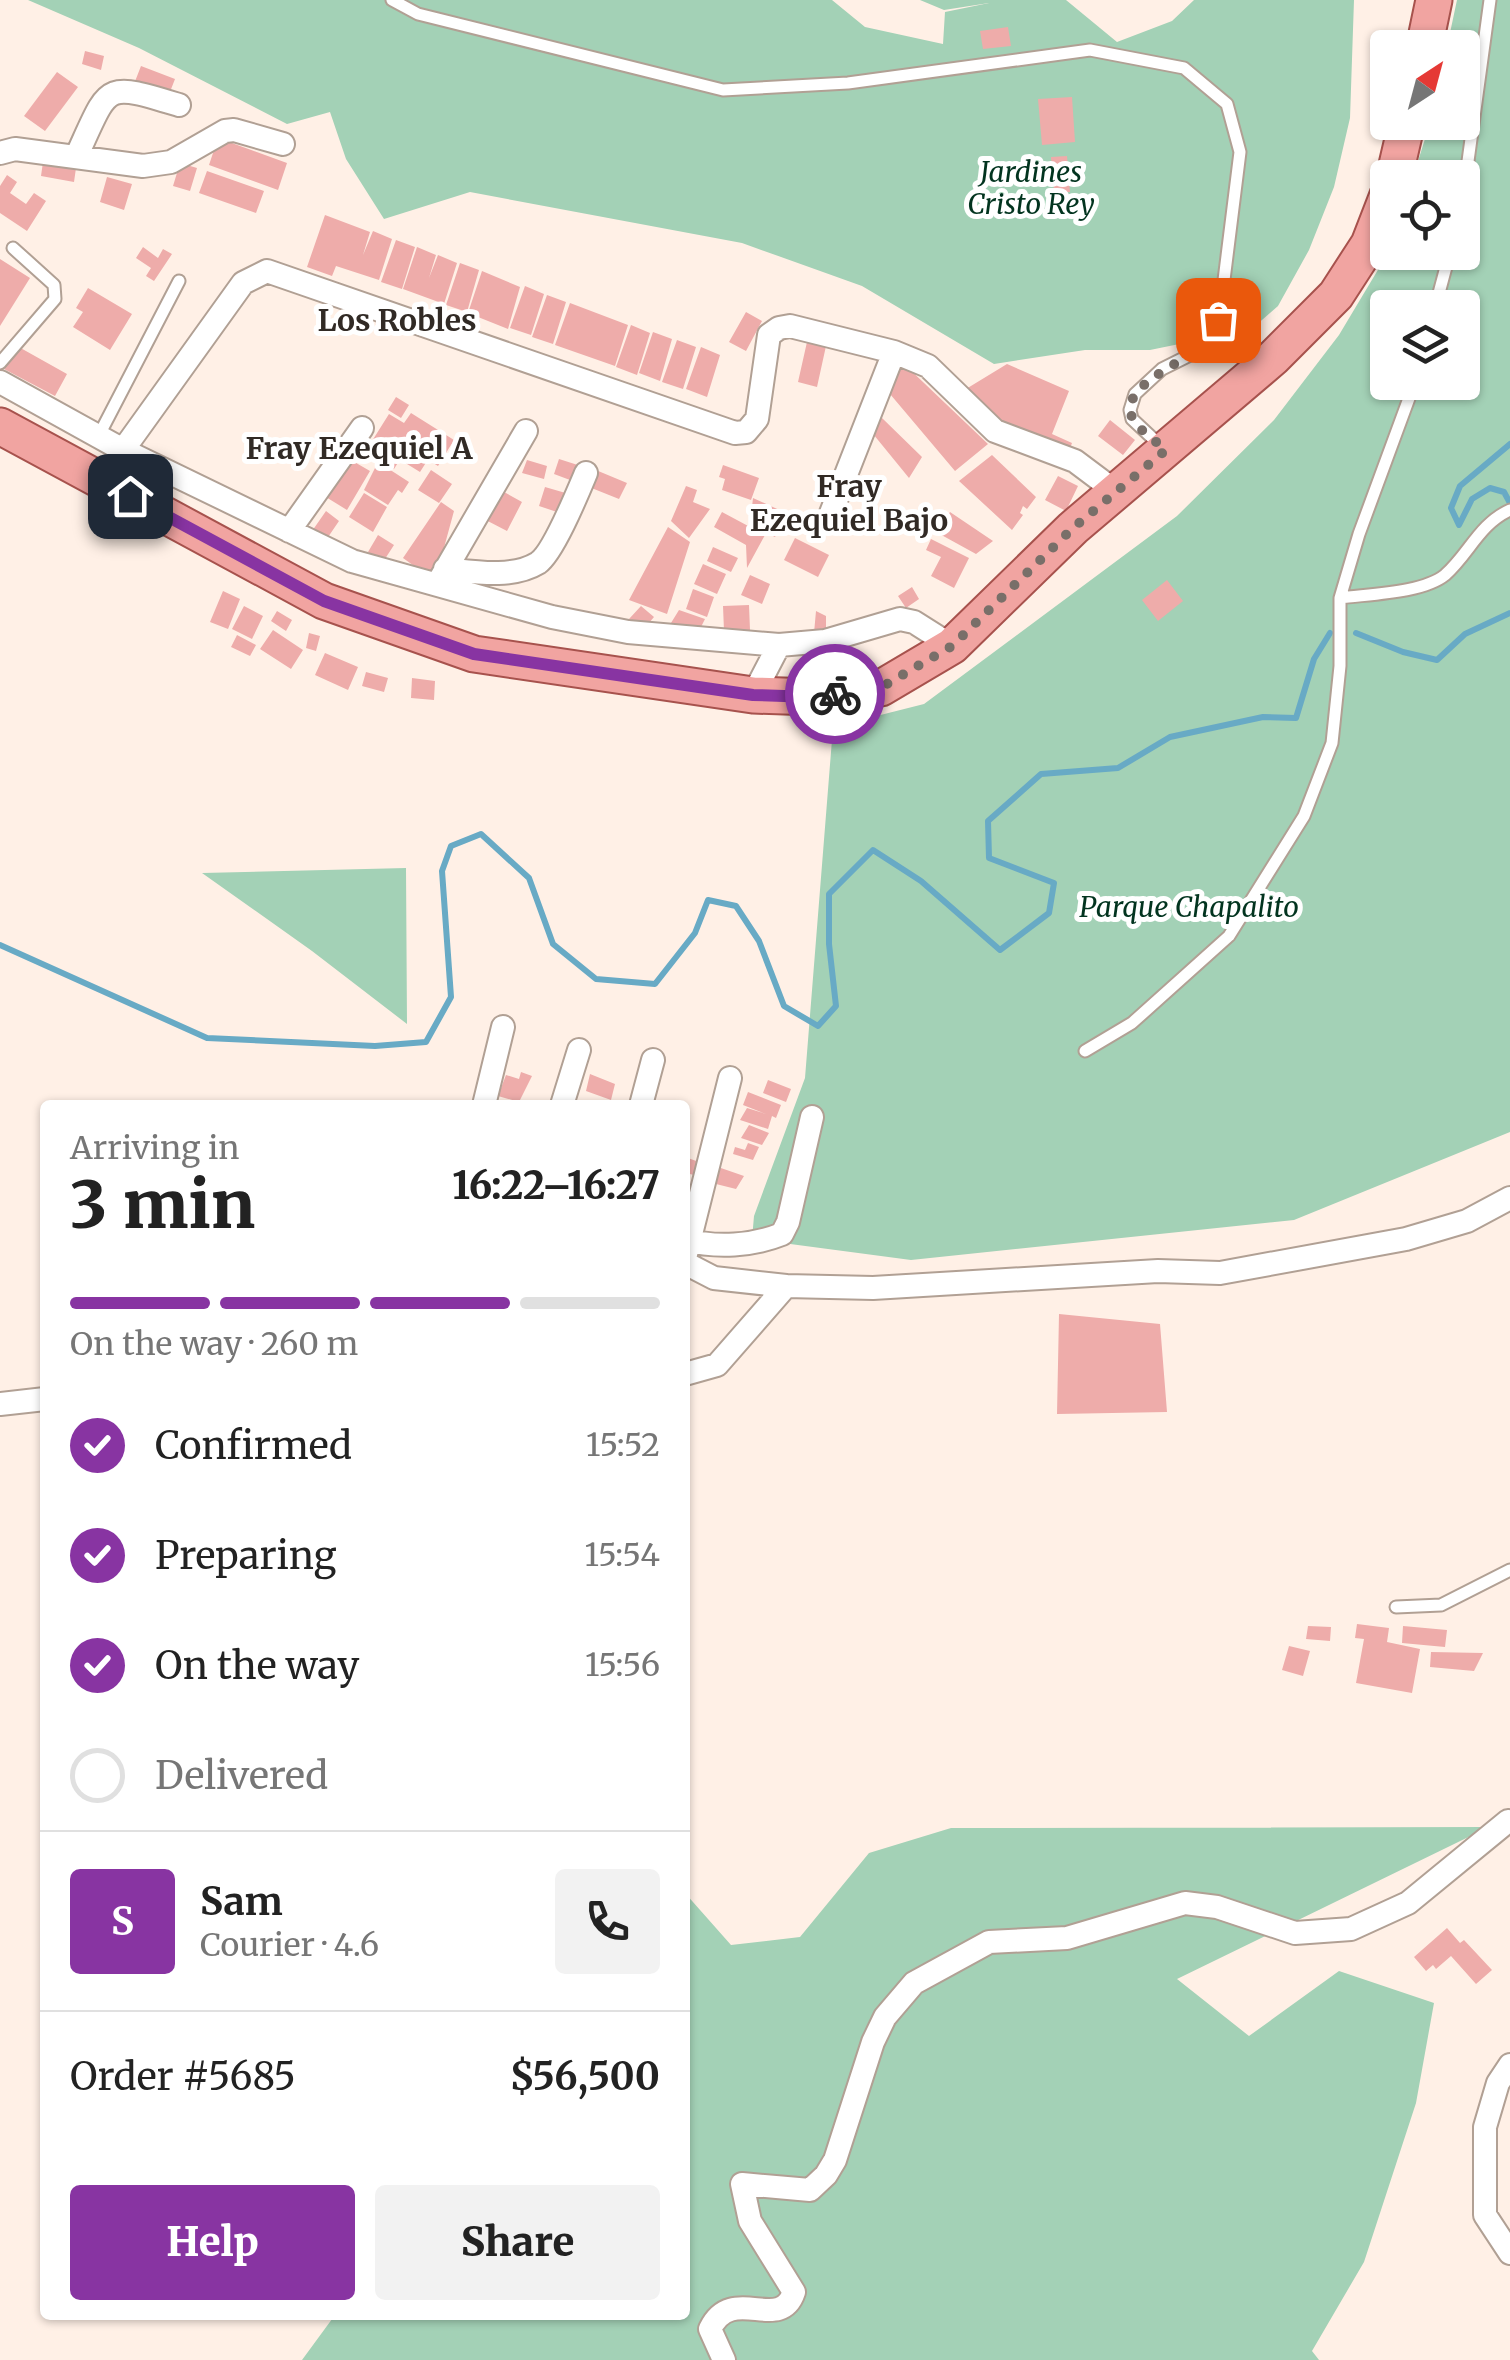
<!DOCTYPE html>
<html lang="en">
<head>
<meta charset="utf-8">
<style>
  :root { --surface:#fff; --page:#f2f2f2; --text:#222; --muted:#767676; --line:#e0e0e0; --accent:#8834a2 }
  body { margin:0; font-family:Merriweather,serif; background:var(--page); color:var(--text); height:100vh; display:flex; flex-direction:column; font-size:38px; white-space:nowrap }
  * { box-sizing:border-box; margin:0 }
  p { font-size:32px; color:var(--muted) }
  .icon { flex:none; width:55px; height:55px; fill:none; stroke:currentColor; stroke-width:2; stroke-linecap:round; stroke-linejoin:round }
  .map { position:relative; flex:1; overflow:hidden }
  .sheet { position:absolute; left:40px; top:1100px; width:650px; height:1220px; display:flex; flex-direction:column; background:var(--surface); border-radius:10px; box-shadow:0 2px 8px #0004 }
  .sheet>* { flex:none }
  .needle { width:65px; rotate:36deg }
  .fabs { position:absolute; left:1370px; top:30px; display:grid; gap:20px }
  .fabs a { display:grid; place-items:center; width:110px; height:110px; border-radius:10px; background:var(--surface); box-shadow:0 2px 8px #0004; font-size:50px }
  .pin { position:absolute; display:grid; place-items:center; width:85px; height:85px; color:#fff; margin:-42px; border-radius:20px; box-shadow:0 5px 15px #0006 }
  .courier { position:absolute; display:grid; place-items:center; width:100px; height:100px; margin:-50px; border:8px solid #8834a2; border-radius:50%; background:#fff; color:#222; box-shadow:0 2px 12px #0007 }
  .headline em { font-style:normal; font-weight:800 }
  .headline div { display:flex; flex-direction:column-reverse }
  .headline { display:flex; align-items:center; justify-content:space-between; height:170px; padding:0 30px }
  h1 { font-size:65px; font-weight:800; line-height:75px }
  .bar { display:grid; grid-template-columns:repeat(4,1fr); gap:15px 10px; align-content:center; height:120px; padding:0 30px }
  .bar i { height:12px; border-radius:8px; background:var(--line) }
  .bar .on { background:var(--accent) }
  .bar p { grid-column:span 4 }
  .line { display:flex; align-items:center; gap:25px; padding:0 30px; border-top:2px solid var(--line) }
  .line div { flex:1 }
  .round { display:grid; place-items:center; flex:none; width:105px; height:105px; border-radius:10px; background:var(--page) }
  ol { padding:0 30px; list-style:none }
  li { display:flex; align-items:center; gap:30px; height:110px }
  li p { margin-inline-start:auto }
  li .icon { padding:10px; border-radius:50%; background:var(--accent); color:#fff; stroke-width:4 }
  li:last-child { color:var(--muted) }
  li i { width:55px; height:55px; border:5px solid var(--line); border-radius:50% }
  .button { display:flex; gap:20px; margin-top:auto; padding:20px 30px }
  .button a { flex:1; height:115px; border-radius:10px; background:var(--accent); color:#fff; font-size:40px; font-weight:800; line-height:115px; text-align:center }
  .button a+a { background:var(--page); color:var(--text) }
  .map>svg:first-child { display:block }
</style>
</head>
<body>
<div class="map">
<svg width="1510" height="2360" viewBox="0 0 1510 2360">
  <rect width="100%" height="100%" fill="#fff0e6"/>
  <path fill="#a3d1b6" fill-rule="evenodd" d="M28,0H832L865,27L943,44L945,12L989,3L944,10L920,0H1066L1117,42L1172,21L1194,0H1354L1350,118L1334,187L1309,250L1278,306L1239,340L1189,342L1150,350H1085L994,364L862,286L742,243L470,192L384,219L346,159L330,112L287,124L139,48Z
    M1457,0H1510V1132L1294,1220L911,1260L752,1239L754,1216L805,1078L833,727L924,704L1177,516L1274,420L1339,335L1388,253L1462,252V178L1413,177L1430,123L1462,122V48L1447,47ZM1388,308H1462V382H1388Z
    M406,868L407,1024L312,951L202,873Z
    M1489,1827L1177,1979L1249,2036L1339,1971L1434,2003L1416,2103L1364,2262L1312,2351L1319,2360H302L335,2315H685V1893L731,1945L800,1937L869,1853L951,1828Z"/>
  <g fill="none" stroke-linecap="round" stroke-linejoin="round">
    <path stroke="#68aac5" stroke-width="6" d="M1510,444L1460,486L1451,508L1459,525L1472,499L1490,488L1504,492L1510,503
      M1356,633L1403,652L1437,660L1465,634L1510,613
      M0,945L207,1038L375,1046L426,1042L451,997L442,871L451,846L481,834L529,878L553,944L596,979L655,984L695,933L708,900L736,906L759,941L784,1006L818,1026L836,1006L829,944V894L873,850L921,881L1000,950L1049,913L1054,883L989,858L988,821L1041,774L1118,768L1170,737L1263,717L1296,718L1314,659L1330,633"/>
  </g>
  <path fill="#eeacaa" d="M1008,27L1011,46L983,49L980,31Z
    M85,51L104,56L101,70L82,64Z
    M141,66L175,79L168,97L134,84Z
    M57,72L78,87L45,131L24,116Z
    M1072,97L1075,142L1042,145L1038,99Z
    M218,138L287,163L278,190L209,165Z
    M1067,156L1070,192L1054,193L1051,157Z
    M43,162L76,168L74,182L41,176Z
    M180,163L197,168L190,191L173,186Z
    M207,171L264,191L256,213L199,193Z
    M7,175L17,182L10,193L26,204L34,193L46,201L27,231L0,213V186Z
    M107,177L132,184L124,210L100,202Z
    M325,215L370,232L363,255L373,231L392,239L379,280L336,266L332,276L307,267Z
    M396,240L415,247L402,289L381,282Z
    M143,247L158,258L163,249L172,254L154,281L146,276L151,268L136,258Z
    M417,247L436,255L429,278L438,255L457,263L444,304L403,289Z
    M0,259L30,278L0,326Z
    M460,263L479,270L467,312L446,305Z
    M482,271L520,287L508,329L468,313Z
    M525,286L544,294L531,335L510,328Z
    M88,288L132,314L110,350L73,327L83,312L76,308Z
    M547,295L566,302L553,344L532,337Z
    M570,303L628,325L615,366L555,345Z
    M746,312L762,321L746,351L729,342Z
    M631,325L650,333L637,375L616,367Z
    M653,332L672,339L660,381L639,373Z
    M677,340L696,347L683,389L662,382Z
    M807,342L826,346L817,387L798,382Z
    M17,346L67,374L55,396L4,369Z
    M701,347L720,355L707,397L686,389Z
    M902,362L988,444L955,471L890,394Z
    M1007,364L1069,391L1052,434L1072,443L1067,456L1003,430L966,389Z
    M396,397L409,405L401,418L388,410Z
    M411,413L454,440L438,466L395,439L387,450L372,441L389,414L404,423Z
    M882,418L922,457L909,478L869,429Z
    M1110,420L1135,440L1123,455L1098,436Z
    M401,444L427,461L420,472L394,456Z
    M382,450L399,461L394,469L377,458Z
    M992,455L1036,497L1027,509L1023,506L1020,513L1023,515L1012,530L959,481Z
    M344,456L370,471L347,510L321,494Z
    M559,459L584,467L578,483L554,474Z
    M527,460L547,466L544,479L522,473Z
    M378,462L409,482L402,493L398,490L388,505L364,490Z
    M723,465L759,478L751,500L722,490L725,479L719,477Z
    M591,468L627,483L619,499L584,485Z
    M431,470L452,484L439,503L418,490Z
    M1058,476L1078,486L1066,511L1045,500Z
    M686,486L697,490L693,502L710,509L689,538L671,521Z
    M495,487L522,502L507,531L480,517Z
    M545,487L569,494L563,514L539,506Z
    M364,493L387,507L373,532L349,517Z
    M753,498L786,513L775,537L750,525Z
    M441,502L454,511L442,555L428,576L403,558Z
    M326,511L339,521L324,543L310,534Z
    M722,512L765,535L747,568L746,545L714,527Z
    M950,512L993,541L976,554L936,532Z
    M668,527L690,542L667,614L629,600Z
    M378,535L394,545L383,562L368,552Z
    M795,538L829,555L818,577L784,560Z
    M931,539L969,558L954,588L931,576L941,557L926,550Z
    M713,547L738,558L731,572L707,561Z
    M703,564L726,574L717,594L694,584Z
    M750,575L770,584L762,604L741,595Z
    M1167,580L1183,601L1158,621L1142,600Z
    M912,587L919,599L906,608L898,596Z
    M693,589L714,597L707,617L686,609Z
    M223,591L240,599L228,629L210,622Z
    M749,605L750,630L724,631L723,606Z
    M244,606L263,616L252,639L232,629Z
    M641,606L654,617L642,631L629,619Z
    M679,610L705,619L696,637L671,623Z
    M277,611L292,620L286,631L271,621Z
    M816,611L826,616V634L814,633Z
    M273,630L303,650L291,669L260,649Z
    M309,633L320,636L316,651L306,648Z
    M237,635L256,645L250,656L231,647Z
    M325,653L358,667L348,690L315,675Z
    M834,665L835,677L816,679L815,666Z
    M366,672L388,678L384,692L362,686Z
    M412,678L435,681L434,700L411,698Z
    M521,1072L532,1076L519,1102L498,1096L506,1075L519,1079Z
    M590,1074L615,1084L611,1100L586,1091Z
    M768,1080L791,1089L786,1102L763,1093Z
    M748,1092L781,1105L776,1118L772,1116L768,1129L740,1120L747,1108L766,1114L743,1105Z
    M749,1125L769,1133L762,1145L741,1138Z
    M748,1143L759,1147L753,1160L733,1154L735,1147L745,1150Z
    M685,1157L702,1163L699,1176L685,1173Z
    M718,1167L744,1176L736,1189L712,1183Z
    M1059,1314L1160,1324L1167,1412L1057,1414Z
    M1357,1624L1389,1628L1387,1642L1420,1649L1412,1693L1356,1683L1364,1639L1355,1638Z
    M1308,1626L1331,1627L1330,1641L1306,1639Z
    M1403,1626L1447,1630L1445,1647L1402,1643Z
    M1289,1646L1310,1651L1303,1676L1282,1670Z
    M1431,1652L1483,1653L1474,1671L1430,1667Z
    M1447,1928L1460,1943L1464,1940L1492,1970L1476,1984L1451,1956L1436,1969L1433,1965L1426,1971L1414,1957Z"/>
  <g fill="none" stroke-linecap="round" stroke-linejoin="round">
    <g stroke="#b1a094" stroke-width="15">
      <path id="service" d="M392,0L418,14L723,90L848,83L1090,50L1184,68L1227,104L1240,152L1219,320L1190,355L1162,369L1135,394L1130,410L1132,419L1163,448
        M1462,205L1490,0
        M1435,308L1450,252
        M0,363L55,299L54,285L13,248
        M98,437L179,281
        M1340,598C1369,594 1423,593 1445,575C1469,554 1479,524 1510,510
        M1085,1051L1132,1023L1229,936L1304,816L1332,743L1340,666V598L1359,534L1415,382
        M1396,1607L1441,1605L1510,1570"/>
    </g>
    <g stroke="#b1a094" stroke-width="26">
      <path id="minor" d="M0,153L15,149L143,166L171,162L225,131L234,130L283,144
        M77,155C110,83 103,82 179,105
        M0,382L123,450L243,283L267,271L735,433L746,432L757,419L769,335L779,328L790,326L894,352L928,366L995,431L1075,461L1115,491
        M123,450L352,561L552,617L628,632L779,645L825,641L900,619L914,622L952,646
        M831,513L894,352
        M289,531L362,428
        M445,569C474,572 512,579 538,563C553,553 578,492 586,473
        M439,581L526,431
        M753,695L779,645
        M484,1105L503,1027
        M562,1105L579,1050
        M641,1105L653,1060
        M685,1240C717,1248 752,1246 782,1234L788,1222L812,1117
        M686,1254L730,1078
        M685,1263L714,1278L786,1286
        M685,1374L717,1365L786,1286L873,1288L1158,1271L1220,1273L1406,1239L1467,1221L1510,1198
        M0,1404L45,1399
        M1510,2065L1498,2083L1485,2127V2215L1510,2253
        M724,2360L710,2329C732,2283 780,2334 794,2292L750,2221L742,2184L810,2190L826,2175L835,2160L873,2042L885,2017L914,1983L989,1942L1067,1938L1185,1903L1217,1907L1295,1933L1351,1929L1408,1903L1508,1821"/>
    </g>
    <g stroke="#a7524d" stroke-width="39">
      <path id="primary" d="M1424,48L1434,0
        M1394,178L1407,122
        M0,426L324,601L474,654L753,695L813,697L881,688L952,646L1073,528L1273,358L1336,295L1369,244L1388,195"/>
    </g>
    <use href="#service" stroke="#fff" stroke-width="11"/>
    <use href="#minor" stroke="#fff" stroke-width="22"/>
    <use href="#primary" stroke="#f1a4a1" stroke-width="35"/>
  </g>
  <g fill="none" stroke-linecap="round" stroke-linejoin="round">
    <path stroke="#796f69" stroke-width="10" stroke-dasharray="0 18" d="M835,694L880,688L952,646L1073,528L1166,450C1156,441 1137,429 1132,417C1120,390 1171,368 1187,356C1199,348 1209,332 1218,320"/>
    <path stroke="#8834a2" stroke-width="12" d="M130,496L324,601L474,654L753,695L813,697L835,694"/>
  </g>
  <g text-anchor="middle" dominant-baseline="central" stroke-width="10" stroke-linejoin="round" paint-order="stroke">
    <g font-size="28" font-style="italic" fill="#02341f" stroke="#fff">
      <text x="1031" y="172">Jardines<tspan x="1031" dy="32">Cristo Rey</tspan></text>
      <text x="1189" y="907">Parque Chapalito</text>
    </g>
    <g font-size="30" font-weight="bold" fill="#312a25" stroke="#fff">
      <text x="397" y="320">Los Robles</text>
      <text x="359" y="448">Fray Ezequiel A</text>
      <text x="849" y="486">Fray<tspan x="849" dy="34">Ezequiel Bajo</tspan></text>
    </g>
  </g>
</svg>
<div class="fabs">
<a><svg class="needle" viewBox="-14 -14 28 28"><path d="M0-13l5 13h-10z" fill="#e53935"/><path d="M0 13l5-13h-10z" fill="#767676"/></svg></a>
<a><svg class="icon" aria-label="locate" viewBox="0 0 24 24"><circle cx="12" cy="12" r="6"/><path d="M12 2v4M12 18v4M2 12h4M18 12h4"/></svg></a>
<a><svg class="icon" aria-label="layers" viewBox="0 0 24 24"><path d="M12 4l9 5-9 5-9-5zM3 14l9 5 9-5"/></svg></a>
</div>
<div class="pin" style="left:1218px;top:320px;background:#ea580c"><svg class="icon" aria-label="bag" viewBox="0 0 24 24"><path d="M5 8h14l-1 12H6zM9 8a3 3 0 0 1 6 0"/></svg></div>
<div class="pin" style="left:130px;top:496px;background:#1f2937"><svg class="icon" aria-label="home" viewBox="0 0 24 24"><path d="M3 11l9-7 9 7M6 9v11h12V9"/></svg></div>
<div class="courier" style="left:835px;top:694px"><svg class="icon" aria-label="bike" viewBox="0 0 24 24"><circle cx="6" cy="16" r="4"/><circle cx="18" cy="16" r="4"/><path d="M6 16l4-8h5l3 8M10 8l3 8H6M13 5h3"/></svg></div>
<section class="sheet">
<div class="headline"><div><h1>3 min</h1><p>Arriving in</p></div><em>16:22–16:27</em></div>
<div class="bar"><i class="on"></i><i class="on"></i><i class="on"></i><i></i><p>On the way · 260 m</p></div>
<ol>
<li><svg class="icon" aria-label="check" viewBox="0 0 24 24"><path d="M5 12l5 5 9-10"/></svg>Confirmed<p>15:52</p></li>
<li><svg class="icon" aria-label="check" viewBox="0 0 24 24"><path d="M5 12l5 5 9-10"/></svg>Preparing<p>15:54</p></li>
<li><svg class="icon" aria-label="check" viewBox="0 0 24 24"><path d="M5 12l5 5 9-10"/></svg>On the way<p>15:56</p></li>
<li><i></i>Delivered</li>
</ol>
<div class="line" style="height:180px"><b class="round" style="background:var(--accent);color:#fff">S</b><div><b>Sam</b><p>Courier · 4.6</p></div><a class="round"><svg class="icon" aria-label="phone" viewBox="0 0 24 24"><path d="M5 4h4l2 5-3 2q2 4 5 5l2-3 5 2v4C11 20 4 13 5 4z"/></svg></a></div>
<div class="line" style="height:130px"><div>Order #5685</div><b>$56,500</b></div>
<div class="button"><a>Help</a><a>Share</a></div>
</section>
</div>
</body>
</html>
